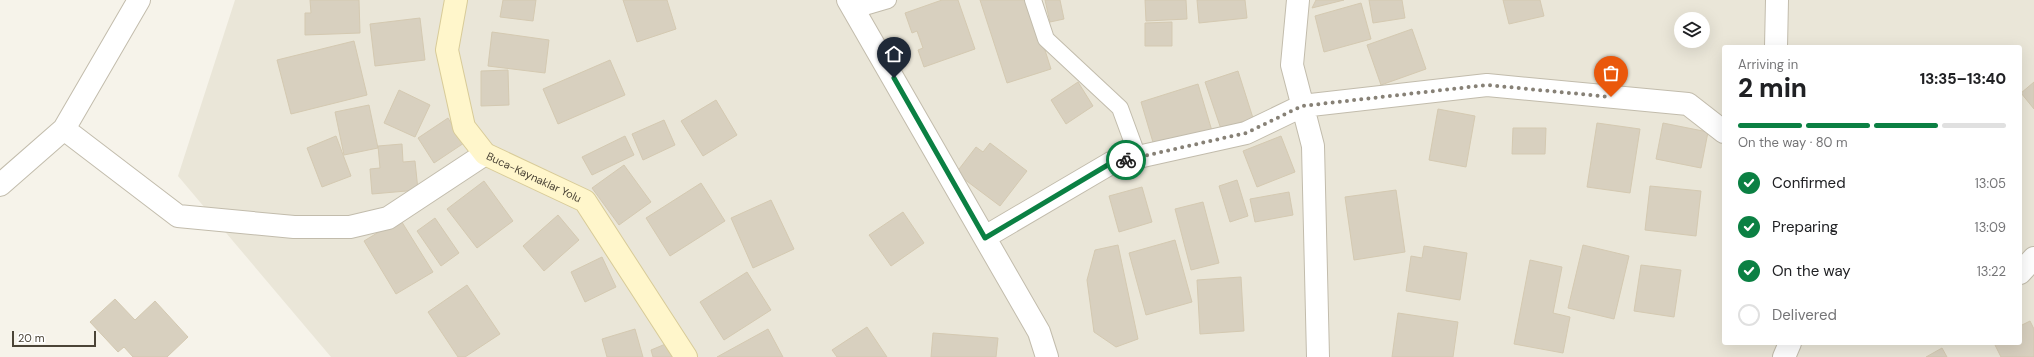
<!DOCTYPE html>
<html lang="en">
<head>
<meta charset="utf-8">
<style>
  :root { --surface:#fff; --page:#f2f2f2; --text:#202124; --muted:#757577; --line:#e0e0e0; --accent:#0b8043 }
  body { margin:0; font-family:"DM Sans",sans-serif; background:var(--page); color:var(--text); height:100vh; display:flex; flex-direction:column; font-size:15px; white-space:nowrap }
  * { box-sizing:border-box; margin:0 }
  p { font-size:13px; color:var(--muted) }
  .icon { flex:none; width:22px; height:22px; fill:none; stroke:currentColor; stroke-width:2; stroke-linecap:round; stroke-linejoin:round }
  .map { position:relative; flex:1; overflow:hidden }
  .sheet { position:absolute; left:1722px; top:45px; width:300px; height:300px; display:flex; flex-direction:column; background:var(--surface); border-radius:4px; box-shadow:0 4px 16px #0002 }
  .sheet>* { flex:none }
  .controls { position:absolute; left:1674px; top:12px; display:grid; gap:8px }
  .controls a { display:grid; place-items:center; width:36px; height:36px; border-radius:50%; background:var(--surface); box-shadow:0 4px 16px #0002; font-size:20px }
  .scale { position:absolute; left:12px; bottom:10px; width:84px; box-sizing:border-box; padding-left:4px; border:2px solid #4b4437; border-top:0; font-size:11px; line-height:14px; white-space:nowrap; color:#4b4437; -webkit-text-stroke:3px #fff; paint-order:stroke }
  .pin { position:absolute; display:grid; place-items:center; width:34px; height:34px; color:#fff; margin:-41px -17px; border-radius:50% 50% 50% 0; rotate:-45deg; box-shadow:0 0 4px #0007 }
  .pin .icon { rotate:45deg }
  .courier { position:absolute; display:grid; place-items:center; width:40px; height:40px; margin:-20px; border:3px solid #0b8043; border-radius:50%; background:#fff; color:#222; box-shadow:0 1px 5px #0007 }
  .head em { font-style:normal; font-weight:800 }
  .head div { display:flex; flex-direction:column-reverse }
  .head { display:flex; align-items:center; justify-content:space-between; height:68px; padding:0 16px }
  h1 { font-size:26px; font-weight:800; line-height:30px }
  .bar { display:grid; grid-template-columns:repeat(4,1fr); gap:6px 4px; align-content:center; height:48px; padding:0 16px }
  .bar i { height:5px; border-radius:3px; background:var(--line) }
  .bar .current { background:var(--accent) }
  .bar p { grid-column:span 4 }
  ol { padding:0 16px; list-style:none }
  li { display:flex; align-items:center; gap:12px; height:44px }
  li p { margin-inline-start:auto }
  li .icon { padding:4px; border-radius:50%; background:var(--accent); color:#fff; stroke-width:4 }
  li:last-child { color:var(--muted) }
  li i { width:22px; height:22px; border:2px solid var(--line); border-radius:50% }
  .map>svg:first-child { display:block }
</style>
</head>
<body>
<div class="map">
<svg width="2034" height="357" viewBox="0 0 2034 357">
  <rect width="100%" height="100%" fill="#f6f3ea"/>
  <path fill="#eae6d8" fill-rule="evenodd" d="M235,0H2034V357H331L178,176ZM1681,19H1703V41H1681ZM1724,47H2020V343H1724Z"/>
  <path fill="#d8d0bf" stroke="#d4c9b1" d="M310,0H359L360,33L305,35V13H311Z
    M503,0H536L533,21L500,17Z
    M623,0H667L676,29L637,42Z
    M942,0H958L975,49L924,67L918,50L923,48L917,31L912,33L905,13Z
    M980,0H1029L1051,69L1007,83Z
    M1045,0H1060L1064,19L1050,22Z
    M1145,0H1186L1187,19L1146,21Z
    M1197,0H1245L1247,18L1199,23Z
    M1316,0H1344L1312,8Z
    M1369,0H1402L1405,18L1373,23Z
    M1503,0H1540L1544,16L1509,24Z
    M1361,3L1371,39L1324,52L1315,16Z
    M420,18L425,60L375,66L370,24Z
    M1172,22V46H1145V23Z
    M1412,29L1426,69L1381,85L1367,45Z
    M492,32L549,40L545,73L488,66Z
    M354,41L367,95L291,114L277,60Z
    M610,60L625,95L558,124L543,89Z
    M508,70L509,105L481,106V71Z
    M1238,71L1253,118L1221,129L1205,82Z
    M1078,82L1093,106L1066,124L1051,100Z
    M2034,82V109L2021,93Z
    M1198,84L1212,131L1155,149L1141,102Z
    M399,90L430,105L415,137L384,123Z
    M716,100L737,135L703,156L681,121Z
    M369,105L378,148L344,155L335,112Z
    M1438,109L1475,116L1466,167L1429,160Z
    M448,118L464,143L434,163L418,138Z
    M664,120L675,145L643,160L632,134Z
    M1597,123L1640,129L1630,193L1587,187Z
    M1663,123L1708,132L1701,168L1656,159Z
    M1513,128H1546L1545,154H1512Z
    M336,136L351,176L322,187L307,148Z
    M625,136L634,155L592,175L582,157Z
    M1281,136L1295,172L1257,187L1243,151Z
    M990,143L1027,171L1000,206L956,173L976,147L983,152Z
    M402,144L403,162L415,161L418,190L372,194L370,169L380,168L378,146Z
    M624,165L651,202L619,225L592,188Z
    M1237,180L1248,216L1230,222L1219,186Z
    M484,181L513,221L477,248L447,209Z
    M701,183L725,221L670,256L646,218Z
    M1650,186L1701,191L1696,236L1645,230Z
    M1142,187L1152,222L1119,232L1109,196Z
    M1396,190L1405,252L1354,260L1345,197Z
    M1289,192L1293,215L1255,222L1250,199Z
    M771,200L794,249L753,268L731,218Z
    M1203,202L1219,263L1191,270L1175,209Z
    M903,212L924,243L891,266L869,235Z
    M558,215L579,240L544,271L523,246Z
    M435,218L459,253L441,266L417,231Z
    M400,219L433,272L396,294L364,241Z
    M1175,240L1192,302L1146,315L1129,253Z
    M1118,245L1138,339L1116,347L1094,332L1087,280L1095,250Z
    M1583,245L1629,256L1614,319L1568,308Z
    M1424,246L1467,253L1460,300L1406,291L1411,256L1422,258Z
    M602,257L616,287L585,302L571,272Z
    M1530,260L1562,267L1553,313L1570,317L1563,353L1514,344Z
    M1641,265L1681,270L1674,317L1634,311Z
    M747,272L771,310L724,340L700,302Z
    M1241,277L1244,331L1200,334L1197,280Z
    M467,285L500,334L465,357H458L428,312Z
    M115,299L135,320L155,301L188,337L167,357H133L124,347L118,352L90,322Z
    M1398,313L1458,322L1453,357H1392Z
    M2030,321L2034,329V357H2001L1994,343H2020V326Z
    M867,327L887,357H837L832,350Z
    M635,329L643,357H607L602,339Z
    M768,329L783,357H717Z
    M933,333L998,338L996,357H931Z
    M668,343L673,357H653L651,350Z
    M1942,348L1947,357H1926Z"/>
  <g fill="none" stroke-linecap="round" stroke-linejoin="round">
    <g stroke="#c2bcac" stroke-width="18">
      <path id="lane" d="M1033,0L1046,39L1120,108L1138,157
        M854,10L888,0"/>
    </g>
    <g stroke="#c2bcac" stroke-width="24">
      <path id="street" d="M848,0L1039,332L1047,357
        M1298,0L1292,65L1313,146L1318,357
        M1776,47L1777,0
        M64,129L178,216L294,227H350L388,218L485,154
        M0,185L64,129L139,0
        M985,237L1111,163L1246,133L1302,106L1487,85L1688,104L1724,132
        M2020,273L2034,258
        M1784,357L1790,343"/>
    </g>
    <g stroke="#d8cb98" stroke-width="24">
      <g id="secondary">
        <path id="s1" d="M456,0L447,50L464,127L485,154L585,201L686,357"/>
      </g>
    </g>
    <use href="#lane" stroke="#fff" stroke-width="16"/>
    <use href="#street" stroke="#fff" stroke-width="22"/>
    <use href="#secondary" stroke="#fff6cb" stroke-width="22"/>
  </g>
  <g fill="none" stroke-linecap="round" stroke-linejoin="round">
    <path stroke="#878176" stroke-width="4" stroke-dasharray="0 7.2" d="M1126,160L1246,133L1302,106L1487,85L1611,97"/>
    <path stroke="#0b8043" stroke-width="5" d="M894,78L985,238L1111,163L1126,160"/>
  </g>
  <g text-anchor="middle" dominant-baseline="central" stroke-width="4" stroke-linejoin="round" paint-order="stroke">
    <g font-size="11" fill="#4b4437" stroke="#fff">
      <text stroke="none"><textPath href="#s1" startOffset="218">Buca-Kaynaklar Yolu</textPath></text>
    </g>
  </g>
</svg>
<div class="controls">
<a><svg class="icon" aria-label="layers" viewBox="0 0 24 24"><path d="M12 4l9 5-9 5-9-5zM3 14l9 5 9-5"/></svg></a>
</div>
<div class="scale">20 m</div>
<div class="pin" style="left:1611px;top:97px;background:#ea580c"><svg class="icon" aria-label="bag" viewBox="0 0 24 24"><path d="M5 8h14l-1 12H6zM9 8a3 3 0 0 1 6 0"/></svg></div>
<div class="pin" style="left:894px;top:78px;background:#1f2937"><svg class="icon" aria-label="home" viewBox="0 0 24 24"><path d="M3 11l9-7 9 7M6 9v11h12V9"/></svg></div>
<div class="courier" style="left:1126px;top:160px"><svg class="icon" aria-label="bike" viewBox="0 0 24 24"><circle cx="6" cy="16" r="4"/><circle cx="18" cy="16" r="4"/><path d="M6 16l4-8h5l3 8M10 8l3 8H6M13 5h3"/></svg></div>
<section class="sheet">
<div class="head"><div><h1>2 min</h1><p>Arriving in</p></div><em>13:35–13:40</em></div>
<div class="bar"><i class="current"></i><i class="current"></i><i class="current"></i><i></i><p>On the way · 80 m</p></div>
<ol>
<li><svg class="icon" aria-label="check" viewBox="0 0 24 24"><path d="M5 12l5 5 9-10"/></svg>Confirmed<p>13:05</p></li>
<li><svg class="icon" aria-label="check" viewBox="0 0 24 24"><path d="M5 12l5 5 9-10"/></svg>Preparing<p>13:09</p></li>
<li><svg class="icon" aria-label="check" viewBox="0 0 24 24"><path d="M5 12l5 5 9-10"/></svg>On the way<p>13:22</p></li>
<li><i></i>Delivered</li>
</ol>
</section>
</div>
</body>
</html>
